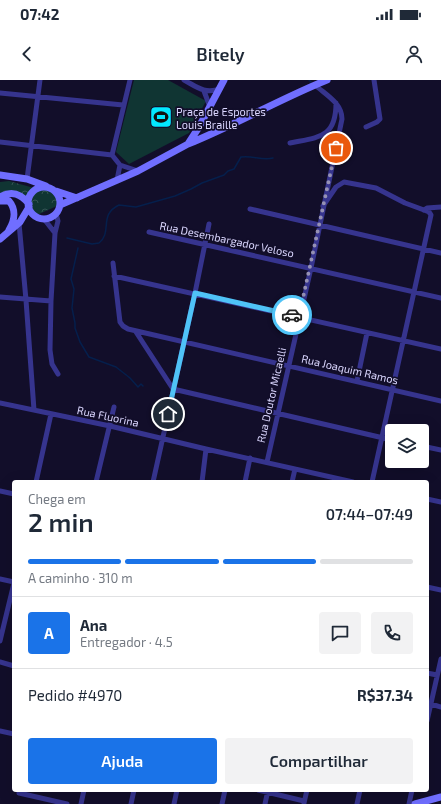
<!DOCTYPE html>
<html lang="pt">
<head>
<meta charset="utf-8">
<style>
  :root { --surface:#fff; --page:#f2f2f3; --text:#1f2937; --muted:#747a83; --line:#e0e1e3; --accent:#1a73e8 }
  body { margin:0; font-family:"Exo 2",sans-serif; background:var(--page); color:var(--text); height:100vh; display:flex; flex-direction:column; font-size:15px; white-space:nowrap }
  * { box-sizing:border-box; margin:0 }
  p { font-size:13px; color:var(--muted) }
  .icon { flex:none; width:22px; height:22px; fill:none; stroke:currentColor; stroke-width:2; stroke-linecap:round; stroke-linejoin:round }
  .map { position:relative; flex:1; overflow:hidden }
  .panel { position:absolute; left:12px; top:400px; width:417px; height:312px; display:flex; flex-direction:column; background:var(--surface); border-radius:4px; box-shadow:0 4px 16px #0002 }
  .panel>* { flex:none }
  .tools { position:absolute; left:385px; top:344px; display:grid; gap:8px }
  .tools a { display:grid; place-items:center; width:44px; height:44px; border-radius:4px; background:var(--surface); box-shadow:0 4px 16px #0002; font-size:20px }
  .pin { position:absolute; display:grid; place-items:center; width:34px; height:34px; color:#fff; margin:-17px; border:2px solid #fff; border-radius:50%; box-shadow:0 1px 4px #0007 }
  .courier { position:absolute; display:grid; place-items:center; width:40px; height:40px; margin:-20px; border:3px solid #4fc3f7; border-radius:50%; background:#fff; color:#222; box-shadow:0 1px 5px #0007 }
  .head em { font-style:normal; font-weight:600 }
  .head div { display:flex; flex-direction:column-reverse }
  .head { display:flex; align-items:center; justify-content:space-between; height:68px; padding:0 16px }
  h1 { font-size:26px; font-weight:600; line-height:30px }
  .bar { display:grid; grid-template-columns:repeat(4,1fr); gap:6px 4px; align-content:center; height:48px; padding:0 16px }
  .bar i { height:5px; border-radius:3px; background:var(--line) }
  .bar .on { background:var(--accent) }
  .bar p { grid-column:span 4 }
  .line { display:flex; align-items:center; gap:10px; padding:0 16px; border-top:1px solid var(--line) }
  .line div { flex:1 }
  .round { display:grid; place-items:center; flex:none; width:42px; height:42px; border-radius:4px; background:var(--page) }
  .cta { display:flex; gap:8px; margin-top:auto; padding:8px 16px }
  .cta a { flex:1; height:46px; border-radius:4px; background:var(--accent); color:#fff; font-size:16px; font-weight:600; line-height:46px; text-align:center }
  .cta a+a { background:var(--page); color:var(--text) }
  .status { display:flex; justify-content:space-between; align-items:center; height:28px; padding:0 20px; background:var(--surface); direction:ltr }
  .status svg { height:11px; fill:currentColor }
  header { display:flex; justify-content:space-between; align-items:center; height:52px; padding:0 16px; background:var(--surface); font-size:18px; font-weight:600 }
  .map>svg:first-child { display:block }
</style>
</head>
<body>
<div class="status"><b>07:42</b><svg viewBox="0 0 49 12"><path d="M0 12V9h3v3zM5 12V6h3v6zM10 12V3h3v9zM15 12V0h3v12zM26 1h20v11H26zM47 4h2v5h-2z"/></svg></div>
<header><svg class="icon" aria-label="back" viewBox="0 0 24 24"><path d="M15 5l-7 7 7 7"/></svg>Bitely<svg class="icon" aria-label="person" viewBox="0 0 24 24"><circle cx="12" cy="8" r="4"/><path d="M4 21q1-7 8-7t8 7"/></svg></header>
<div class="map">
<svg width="441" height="724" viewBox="0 0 441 724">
  <defs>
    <pattern id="forest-crowns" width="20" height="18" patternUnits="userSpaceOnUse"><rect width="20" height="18" fill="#103533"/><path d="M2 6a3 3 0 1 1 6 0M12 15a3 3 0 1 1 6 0" fill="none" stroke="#325252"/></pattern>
  </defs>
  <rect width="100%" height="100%" fill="#120e2a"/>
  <path fill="url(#forest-crowns)" d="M9,101L34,108L30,112L28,119L1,114L0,112V102Z
    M42,109C53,108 58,114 59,125L37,135C29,128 29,121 34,113Z"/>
  <path fill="#103533" d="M134,0H168L206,21L189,53L129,84L116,72Z"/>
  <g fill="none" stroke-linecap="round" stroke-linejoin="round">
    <path stroke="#051f4c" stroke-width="1.5" d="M309,0L311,2
      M67,158L92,164L99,163C113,152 98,135 119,125L136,127L175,116L191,109L202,103L224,95L228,91L234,89L241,77C252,75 262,81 273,78
      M78,168L71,199L74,209L72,228L75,243V248L80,262L89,277L116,287L130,298L138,307L141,304L143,306"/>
    <path stroke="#36348e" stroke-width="5" d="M130,0L112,75L120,85L138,91
      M184,0C197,7 204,14 220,9
      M204,11L210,27
      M0,13L123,25
      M366,47L377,42L380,39L374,0
      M0,62L112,75
      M290,63C319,57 336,58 336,23
      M27,99L40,0
      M117,100L120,85
      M323,126L336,107L344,102L376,108L405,123L424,130L429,132L431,135L372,402
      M250,129L441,173
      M424,130L427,128L441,127
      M56,134L58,141L55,153L51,221L50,270L52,284L58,294
      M44,139L55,153
      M19,143L26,220L34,330
      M149,152L441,218
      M113,183L120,242L123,246L128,249L441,321
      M114,196L441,269
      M0,217L51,221
      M136,252L173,309L392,360
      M357,301L367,253
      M0,323L110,346L206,369L353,402
      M422,366L441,370
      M267,382L311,188L342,39C342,23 326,15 315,5
      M36,402L51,334
      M96,402L114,327
      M153,402L195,213L209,144
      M202,402L206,369
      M245,402L250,378
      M292,402L295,389
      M0,411L14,414
      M427,419L441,422
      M0,499L14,502
      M427,507L441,510
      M0,561L14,503
      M0,582L14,586
      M427,593L437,595
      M431,624L441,627
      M427,641L441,579
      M0,651L14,654
      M258,710L304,721
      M19,713L67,724
      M304,723L307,710
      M81,724L84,710
      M131,724L134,710
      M174,724L177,710
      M222,724L225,710
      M265,724L268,710
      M357,724L360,710
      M409,724L412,710"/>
    <path stroke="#706eff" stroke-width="7" d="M188,64C235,45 280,19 327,0
      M0,95L27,99L46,106
      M28 123a16 16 0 1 1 32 0a16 16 0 1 1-32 0Z
      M56,111L77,118
      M0,117C12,110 21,114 29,124
      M0,121H9C16,129 15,140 9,150
      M60,125L138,91L188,64L199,47L224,0
      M0,159L20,142L29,127
      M415,724L441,717"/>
  </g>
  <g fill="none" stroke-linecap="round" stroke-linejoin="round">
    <path stroke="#9591b4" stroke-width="4" stroke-dasharray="0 7.2" d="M292,235L299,236L336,68"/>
    <path stroke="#4fc3f7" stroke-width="5" d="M168,334L195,213L292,235"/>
  </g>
  <defs>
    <g id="stadium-square" transform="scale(1.15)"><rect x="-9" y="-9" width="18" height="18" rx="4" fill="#03e8ff" stroke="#120e2a"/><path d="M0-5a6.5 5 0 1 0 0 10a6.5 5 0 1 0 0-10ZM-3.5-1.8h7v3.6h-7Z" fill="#111"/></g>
  </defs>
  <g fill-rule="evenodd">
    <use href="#stadium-square" x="161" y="37"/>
  </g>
  <g text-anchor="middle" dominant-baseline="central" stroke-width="3.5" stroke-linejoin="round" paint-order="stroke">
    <g font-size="11" fill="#dbd7ff" stroke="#120e2a" text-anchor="start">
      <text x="176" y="31">Praça de Esportes<tspan x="176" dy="13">Louis Braille</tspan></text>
    </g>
    <g font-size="11" fill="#dbd7ff" stroke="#120e2a">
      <text transform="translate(227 159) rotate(12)">Rua Desembargador Veloso</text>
      <text transform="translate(350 289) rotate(13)">Rua Joaquim Ramos</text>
      <text transform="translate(271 315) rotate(-77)">Rua Doutor Micaelli</text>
      <text transform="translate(108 336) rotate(12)">Rua Fluorina</text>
    </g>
  </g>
</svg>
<div class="tools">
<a><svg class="icon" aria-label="layers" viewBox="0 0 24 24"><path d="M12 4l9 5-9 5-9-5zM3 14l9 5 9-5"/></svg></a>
</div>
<div class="pin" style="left:336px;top:68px;background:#ea580c"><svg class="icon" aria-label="bag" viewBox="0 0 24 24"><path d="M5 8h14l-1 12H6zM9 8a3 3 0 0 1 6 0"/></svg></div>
<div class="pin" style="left:168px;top:334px;background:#1f2937"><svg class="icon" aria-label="home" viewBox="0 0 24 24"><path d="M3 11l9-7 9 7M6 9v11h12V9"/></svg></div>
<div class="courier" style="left:292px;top:235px"><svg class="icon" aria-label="car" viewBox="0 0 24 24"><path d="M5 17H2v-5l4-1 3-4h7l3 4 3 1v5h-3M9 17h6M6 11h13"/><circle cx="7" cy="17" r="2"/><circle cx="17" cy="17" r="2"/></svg></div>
<section class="panel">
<div class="head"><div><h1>2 min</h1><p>Chega em</p></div><em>07:44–07:49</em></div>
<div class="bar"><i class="on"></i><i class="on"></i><i class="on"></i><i></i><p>A caminho · 310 m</p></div>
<div class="line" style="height:72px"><b class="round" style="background:var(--accent);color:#fff">A</b><div><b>Ana</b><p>Entregador · 4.5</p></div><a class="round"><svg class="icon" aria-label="chat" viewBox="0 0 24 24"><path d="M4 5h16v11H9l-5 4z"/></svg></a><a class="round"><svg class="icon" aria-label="phone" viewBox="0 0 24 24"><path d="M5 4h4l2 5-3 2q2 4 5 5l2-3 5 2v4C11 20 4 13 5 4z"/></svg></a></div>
<div class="line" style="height:52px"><div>Pedido #4970</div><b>R$37.34</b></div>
<div class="cta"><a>Ajuda</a><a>Compartilhar</a></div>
</section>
</div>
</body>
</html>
